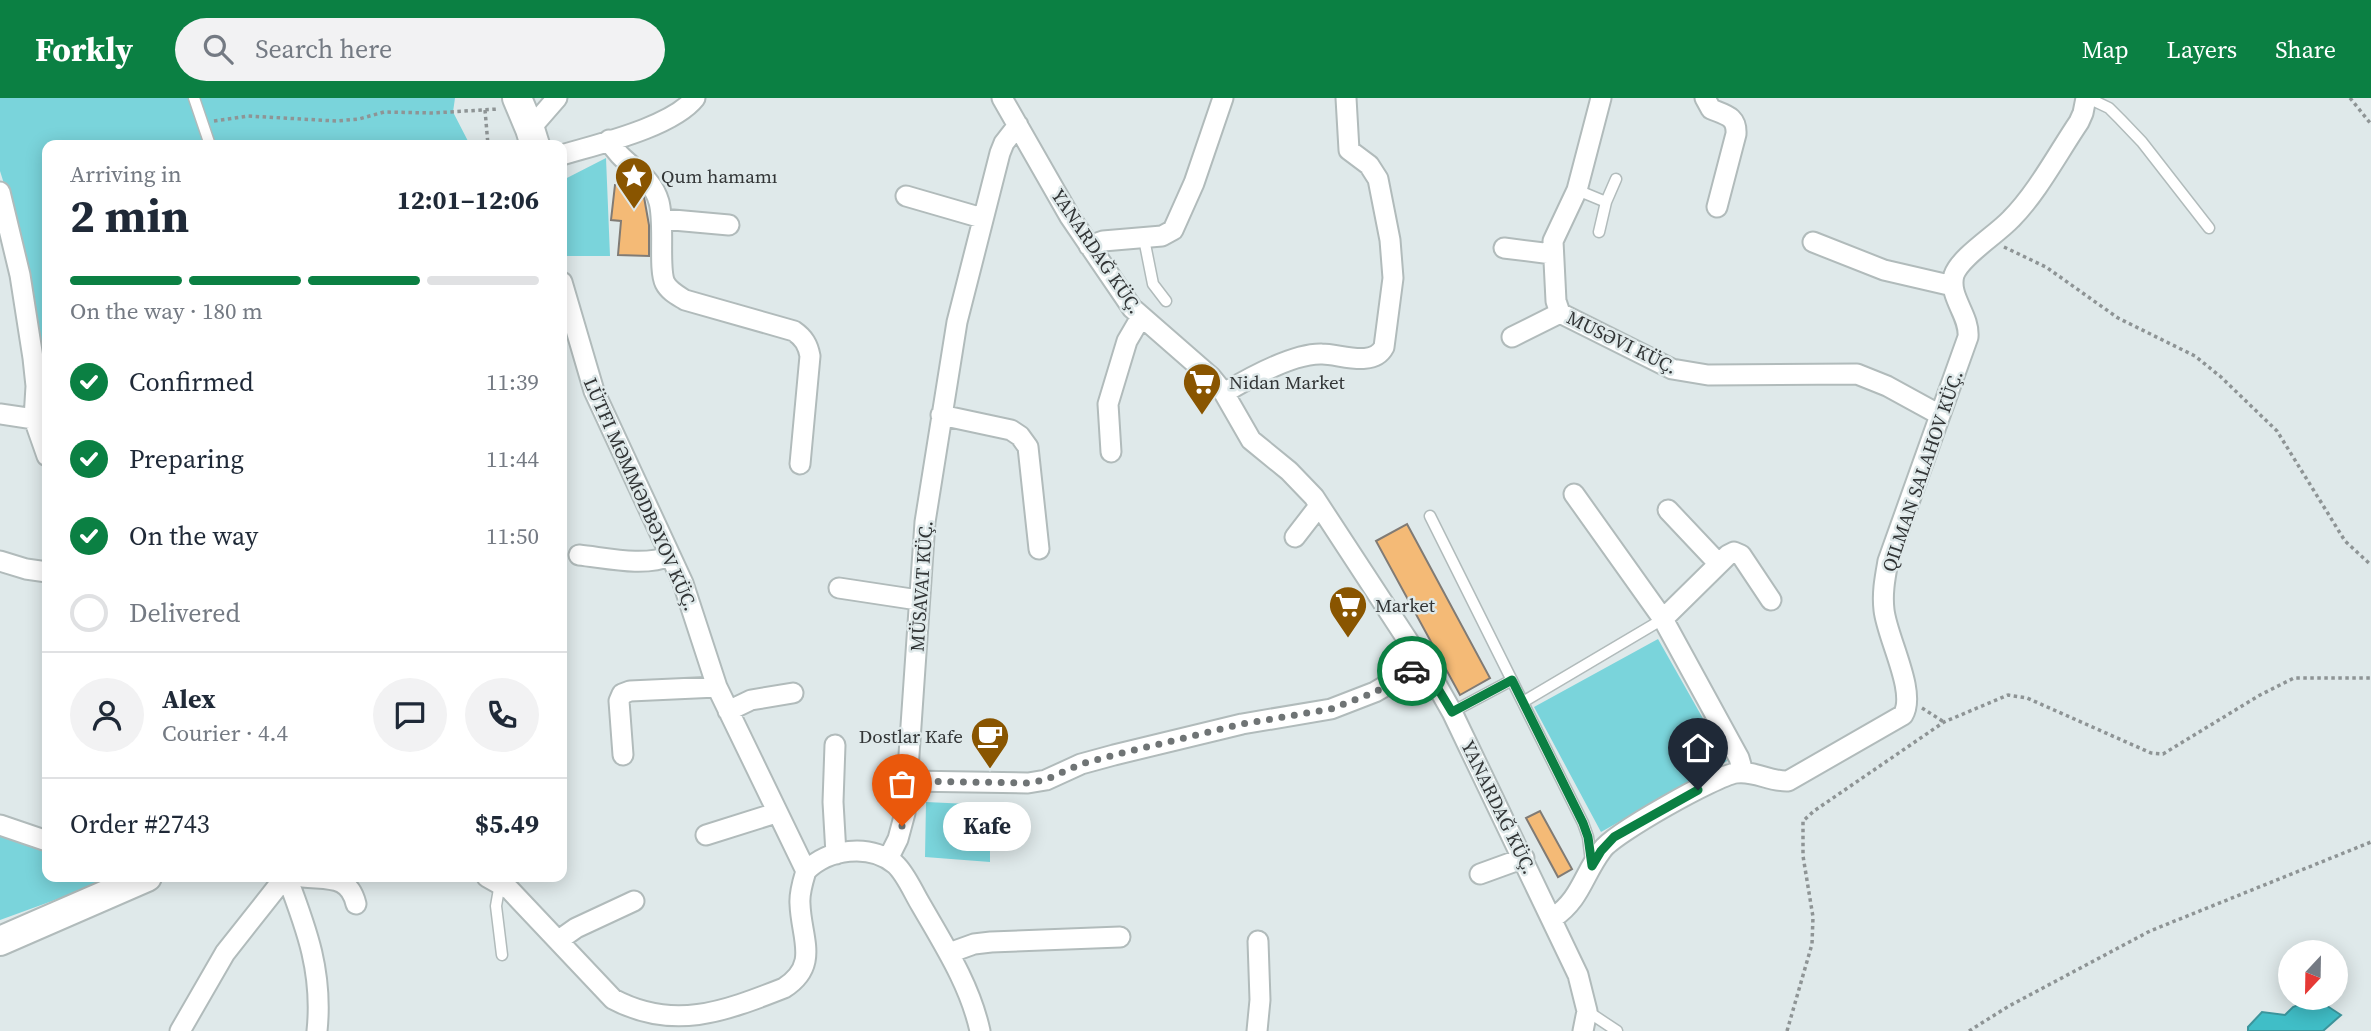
<!DOCTYPE html>
<html lang="en">
<head>
<meta charset="utf-8">
<style>
  :root { --surface:#fff; --page:#f2f2f3; --text:#1f2937; --muted:#747a83; --line:#e0e1e3; --accent:#0b8043 }
  body { margin:0; font-family:"Source Serif 4",serif; background:var(--page); color:var(--text); height:100vh; display:flex; flex-direction:column; font-size:26px; white-space:nowrap }
  * { box-sizing:border-box; margin:0 }
  p { font-size:23px; color:var(--muted) }
  .icon { flex:none; width:38px; height:38px; fill:none; stroke:currentColor; stroke-width:2; stroke-linecap:round; stroke-linejoin:round }
  .map { position:relative; flex:1; overflow:hidden }
  .drawer { position:absolute; left:42px; top:42px; width:525px; height:742px; display:flex; flex-direction:column; background:var(--surface); border-radius:14px; box-shadow:0 4px 18px #0003 }
  .drawer>* { flex:none }
  .needle { width:46px; rotate:202deg }
  .controls { position:absolute; left:2278px; top:842px; display:grid; gap:14px }
  .controls a { display:grid; place-items:center; width:70px; height:70px; border-radius:50%; background:var(--surface); box-shadow:0 4px 18px #0003; font-size:35px }
  .pin { position:absolute; display:grid; place-items:center; width:60px; height:60px; color:#fff; margin:-72px -30px; border-radius:50% 50% 50% 0; rotate:-45deg; box-shadow:0 0 7px #0007 }
  .pin .icon { rotate:45deg }
  .courier { position:absolute; display:grid; place-items:center; width:70px; height:70px; margin:-35px; border:5px solid #0b8043; border-radius:50%; background:#fff; color:#222; box-shadow:0 2px 9px #0007 }
  .bubble { position:absolute; height:49px; border-radius:24px; background:var(--surface); box-shadow:0 4px 18px #0003; font-size:23px; font-weight:700; line-height:49px; text-align:center }
  .headline em { font-style:normal; font-weight:700 }
  .headline div { display:flex; flex-direction:column-reverse }
  .headline { display:flex; align-items:center; justify-content:space-between; height:119px; padding:0 28px }
  h1 { font-size:46px; font-weight:700; line-height:52px }
  .bar { display:grid; grid-template-columns:repeat(4,1fr); gap:10px 7px; align-content:center; height:84px; padding:0 28px }
  .bar i { height:9px; border-radius:5px; background:var(--line) }
  .bar .current { background:var(--accent) }
  .bar p { grid-column:span 4 }
  .line { display:flex; align-items:center; gap:18px; padding:0 28px; border-top:2px solid var(--line) }
  .line div { flex:1 }
  .round { display:grid; place-items:center; flex:none; width:74px; height:74px; border-radius:37px; background:var(--page) }
  ol { padding:0 28px; list-style:none }
  li { display:flex; align-items:center; gap:21px; height:77px }
  li p { margin-inline-start:auto }
  li .icon { padding:7px; border-radius:50%; background:var(--accent); color:#fff; stroke-width:4 }
  li:last-child { color:var(--muted) }
  li i { width:38px; height:38px; border:4px solid var(--line); border-radius:50% }
  header { display:flex; align-items:center; gap:42px; box-sizing:border-box; height:98px; padding:0 35px; background:var(--accent); color:#fff }
  header strong { font-size:33px }
  nav { display:flex; gap:38px; margin-inline-start:auto; font-size:24px }
  .search { width:490px; height:63px; background:var(--page); display:flex; align-items:center; gap:18px; box-sizing:border-box; padding:0 24px; border-radius:38px; color:var(--muted); font-size:26px }
  .map>svg:first-child { display:block }
</style>
</head>
<body>
<header>
<strong>Forkly</strong>
<div class="search"><svg class="icon" aria-label="search" viewBox="0 0 24 24"><circle cx="10" cy="10" r="6"/><path d="M15 15l6 6"/></svg>Search here</div>
<nav><a>Map</a><a>Layers</a><a>Share</a></nav>
</header>
<div class="map">
<svg width="2371" height="933" viewBox="0 0 2371 933">
  <rect width="100%" height="100%" fill="#dfe9ea"/>
  <path fill="#7ad4db" d="M0,0H455L453,14L470,47H47V340L40,323L17,127L0,73Z
    M606,60L610,158H566L563,82Z
    M1658,541L1727,663L1601,734L1534,609Z
    M926,704L990,707V764L925,759Z
    M0,735L47,751V779H118L0,822Z"/>
  <path fill="#40bec7" stroke="#3c959c" stroke-width="2" d="M2315,900L2341,917L2323,933H2248V929L2262,914L2285,917L2293,909Z"/>
  <path fill="#f4ba76" stroke="#807b75" stroke-width="2" d="M615,87H634L644,99L649,127V158L618,157L621,123L611,122Z
    M1407,426L1490,580L1460,597L1376,443Z
    M1540,713L1572,771L1558,779L1526,720Z"/>
  <g fill="none" stroke-linecap="round" stroke-linejoin="round">
    <g stroke="#b1bbbb" stroke-width="13">
      <path id="lane" d="M194,0L210,47
        M2088,0L2109,10L2120,21L2142,44L2209,130
        M1577,92L1606,104
        M1599,134L1606,104L1616,81
        M1144,141L1153,186L1166,203
        M1430,418L1583,725L1588,739L1591,764
        M1523,604L1663,521
        M1452,614L1512,582
        M500,785L496,808L502,857
        M1587,913L1617,933"/>
    </g>
    <g stroke="#b1bbbb" stroke-width="23">
      <path id="street" d="M1002,0L1070,119L1132,210L1211,279L1224,295L1251,342L1289,373L1314,399L1435,584L1452,614L1578,877L1587,913L1583,933
        M1601,0L1577,92L1553,143L1556,203L1560,215L1672,271L1708,277L1857,276L1887,288L1940,317
        M1705,0L1711,11C1725,17 1737,18 1736,36L1717,109
        M530,31L557,0
        M609,42C622,68 650,73 659,104C665,126 658,171 665,185C669,193 677,197 685,202L794,233C804,240 808,247 810,258L800,366
        M562,57C598,46 672,29 695,0
        M0,94L20,177L33,260L36,288L34,321L47,358
        M906,98L982,120
        M662,121L729,127
        M1813,144L1884,172L1953,188
        M1089,148L1103,143L1162,138L1173,132L1194,85L1223,0
        M1504,150L1552,156
        M1512,239L1560,215
        M1224,295C1249,280 1293,255 1322,256C1340,256 1373,270 1384,249L1393,180L1390,142L1378,81L1369,67L1349,52L1346,0
        M0,316L34,321
        M941,317L1011,332L1020,338L1028,349L1039,451
        M1111,354L1108,306L1127,243L1141,219
        M1574,396L1663,521L1739,660L1743,674
        M1668,412L1718,465
        M1295,439L1319,408
        M579,457C607,460 644,469 670,458
        M0,463L26,471L47,474
        M839,490L918,502
        M1663,521L1728,457L1734,454L1741,457L1771,502
        M728,613L751,602L793,595
        M835,647L833,704L836,756
        M623,657L619,603L622,596L630,593L717,589
        M908,683L1028,685L1046,682L1081,666L1114,657L1242,626L1331,611L1375,594L1423,566
        M0,727L47,743
        M706,737L776,715
        M888,761L898,741L905,715L925,424L957,224L1000,55L1004,45L1018,27
        M806,773C828,751 869,745 895,766C906,776 913,794 921,807C944,847 970,887 980,933
        M1480,776L1524,760
        M287,779C307,832 323,875 317,933
        M303,779C329,782 349,777 356,806
        M487,779L510,792L613,901C673,933 723,914 784,890C820,867 801,840 800,806C799,795 803,783 806,773L717,589L683,485L594,293L562,184
        M1553,820C1581,801 1583,777 1602,752C1614,735 1716,678 1736,675C1754,672 1770,684 1788,683L1903,617C1917,594 1887,540 1884,512C1882,495 1885,480 1888,463L1968,239C1970,217 1948,199 1954,177C1960,159 1996,137 2011,121C2037,95 2058,55 2079,24L2083,15L2086,0
        M559,842L576,830L634,803
        M949,855L974,846L991,844L1120,839
        M180,933L225,855L285,779
        M1257,933L1260,902L1258,843"/>
    </g>
    <g stroke="#b1bbbb" stroke-width="32">
      <path id="secondary" d="M517,0L530,31L535,47
        M0,843L147,779"/>
    </g>
    <path stroke="#8e9495" stroke-width="3.5" stroke-dasharray="3.5 3.5" stroke-linecap="butt" d="M2350,0L2371,26
      M485,12L488,47
      M214,23L248,18L336,23L359,21L384,14L433,15L498,11
      M2004,149L2046,169L2118,220L2195,258L2221,279L2277,333L2345,443L2371,467
      M1922,610L1944,624
      M1787,933L1812,846L1813,819L1803,758V723L1814,713L1944,624L2008,597L2027,600L2151,655L2163,656L2260,597L2294,580H2371
      M1969,933L2009,908L2150,833L2371,744"/>
    <use href="#lane" stroke="#fff" stroke-width="10"/>
    <use href="#street" stroke="#fff" stroke-width="19"/>
    <use href="#secondary" stroke="#fff" stroke-width="28"/>
  </g>
  <g fill="none" stroke-linecap="round" stroke-linejoin="round">
    <path stroke="#6f7475" stroke-width="7" stroke-dasharray="0 12.6" d="M902,728L908,683L1028,685L1045,682L1081,666L1114,657L1242,626L1331,611L1375,594L1412,573"/>
    <path stroke="#0b8043" stroke-width="9" d="M1412,573L1423,566L1452,614L1512,582L1583,725L1588,739L1592,768L1601,753L1614,739L1698,692"/>
  </g>
  <defs>
    <g id="sight-pin" transform="scale(2.0125)"><path d="M0 17L-7.5 6A9.5 9.5 0 1 1 7.5 6Z" fill="#895500" stroke="#dfe9ea"/><path d="M0-6L1.8-2.2L6-1.7L2.9 1.2L3.7 5.4L0 3.3L-3.7 5.4L-2.9 1.2L-6-1.7L-1.8-2.2Z" fill="#fff"/></g>
    <g id="supermarket-pin" transform="scale(2.0125)"><path d="M0 17L-7.5 6A9.5 9.5 0 1 1 7.5 6Z" fill="#895500" stroke="#dfe9ea"/><path d="M-6-5.5h2.5l.6 2H6L4.5 2H-2.5L-4.4-4H-6ZM-1.5 3.2a1.3 1.3 0 1 0 .1 0ZM3 3.2a1.3 1.3 0 1 0 .1 0Z" fill="#fff"/></g>
    <g id="cafe-pin" transform="scale(2.0125)"><path d="M0 17L-7.5 6A9.5 9.5 0 1 1 7.5 6Z" fill="#895500" stroke="#dfe9ea"/><path d="M-5.5-4.5H6V0H3Q3 3.5 0 3.5H-2.5Q-5.5 3.5-5.5 0ZM3-3.2v2h1.7v-2ZM-6 4.5H4V6H-6Z" fill="#fff"/></g>
  </defs>
  <g fill-rule="evenodd">
    <use href="#sight-pin" x="634" y="78"/>
    <use href="#supermarket-pin" x="1202" y="284"/>
    <use href="#supermarket-pin" x="1348" y="507"/>
    <use href="#cafe-pin" x="990" y="638"/>
  </g>
  <g text-anchor="middle" dominant-baseline="central" stroke-width="5" stroke-linejoin="round" paint-order="stroke">
    <g font-size="19" fill="#323536" stroke="#dfe9ea" text-anchor="start">
      <text x="661" y="78">Qum hamamı</text>
      <text x="1229" y="284">Nidan Market</text>
      <text x="1375" y="507">Market</text>
      <text x="963" y="638" text-anchor="end">Dostlar Kafe</text>
    </g>
    <g font-size="19" fill="#323536" stroke="#dfe9ea">
      <text transform="translate(1097 153) rotate(56)">YANARDAĞ KÜÇ.</text>
      <text transform="translate(1622 244) rotate(26)">MUSƏVI KÜÇ.</text>
      <text transform="translate(1922 373) rotate(-71)">QILMAN SALAHOV KÜÇ.</text>
      <text transform="translate(641 396) rotate(66)">LÜTFI MƏMMƏDBƏYOV KÜÇ.</text>
      <text transform="translate(921 488) rotate(-86)">MÜSAVAT KÜÇ.</text>
      <text transform="translate(1499 709) rotate(64)">YANARDAĞ KÜÇ.</text>
    </g>
  </g>
</svg>
<div class="controls">
<a><svg class="needle" viewBox="-14 -14 28 28"><path d="M0-13l5 13h-10z" fill="#e53935"/><path d="M0 13l5-13h-10z" fill="#747a83"/></svg></a>
</div>
<div class="pin" style="left:902px;top:728px;background:#ea580c"><svg class="icon" aria-label="bag" viewBox="0 0 24 24"><path d="M5 8h14l-1 12H6zM9 8a3 3 0 0 1 6 0"/></svg></div>
<div class="pin" style="left:1698px;top:692px;background:#1f2937"><svg class="icon" aria-label="home" viewBox="0 0 24 24"><path d="M3 11l9-7 9 7M6 9v11h12V9"/></svg></div>
<div class="courier" style="left:1412px;top:573px"><svg class="icon" aria-label="car" viewBox="0 0 24 24"><path d="M5 17H2v-5l4-1 3-4h7l3 4 3 1v5h-3M9 17h6M6 11h13"/><circle cx="7" cy="17" r="2"/><circle cx="17" cy="17" r="2"/></svg></div>
<div class="bubble" style="left:943px;top:704px;width:88px">Kafe</div>
<section class="drawer">
<div class="headline"><div><h1>2 min</h1><p>Arriving in</p></div><em>12:01–12:06</em></div>
<div class="bar"><i class="current"></i><i class="current"></i><i class="current"></i><i></i><p>On the way · 180 m</p></div>
<ol>
<li><svg class="icon" aria-label="check" viewBox="0 0 24 24"><path d="M5 12l5 5 9-10"/></svg>Confirmed<p>11:39</p></li>
<li><svg class="icon" aria-label="check" viewBox="0 0 24 24"><path d="M5 12l5 5 9-10"/></svg>Preparing<p>11:44</p></li>
<li><svg class="icon" aria-label="check" viewBox="0 0 24 24"><path d="M5 12l5 5 9-10"/></svg>On the way<p>11:50</p></li>
<li><i></i>Delivered</li>
</ol>
<div class="line" style="height:126px"><a class="round"><svg class="icon" aria-label="person" viewBox="0 0 24 24"><circle cx="12" cy="8" r="4"/><path d="M4 21q1-7 8-7t8 7"/></svg></a><div><b>Alex</b><p>Courier · 4.4</p></div><a class="round"><svg class="icon" aria-label="chat" viewBox="0 0 24 24"><path d="M4 5h16v11H9l-5 4z"/></svg></a><a class="round"><svg class="icon" aria-label="phone" viewBox="0 0 24 24"><path d="M5 4h4l2 5-3 2q2 4 5 5l2-3 5 2v4C11 20 4 13 5 4z"/></svg></a></div>
<div class="line" style="height:91px"><div>Order #2743</div><b>$5.49</b></div>
</section>
</div>
</body>
</html>
